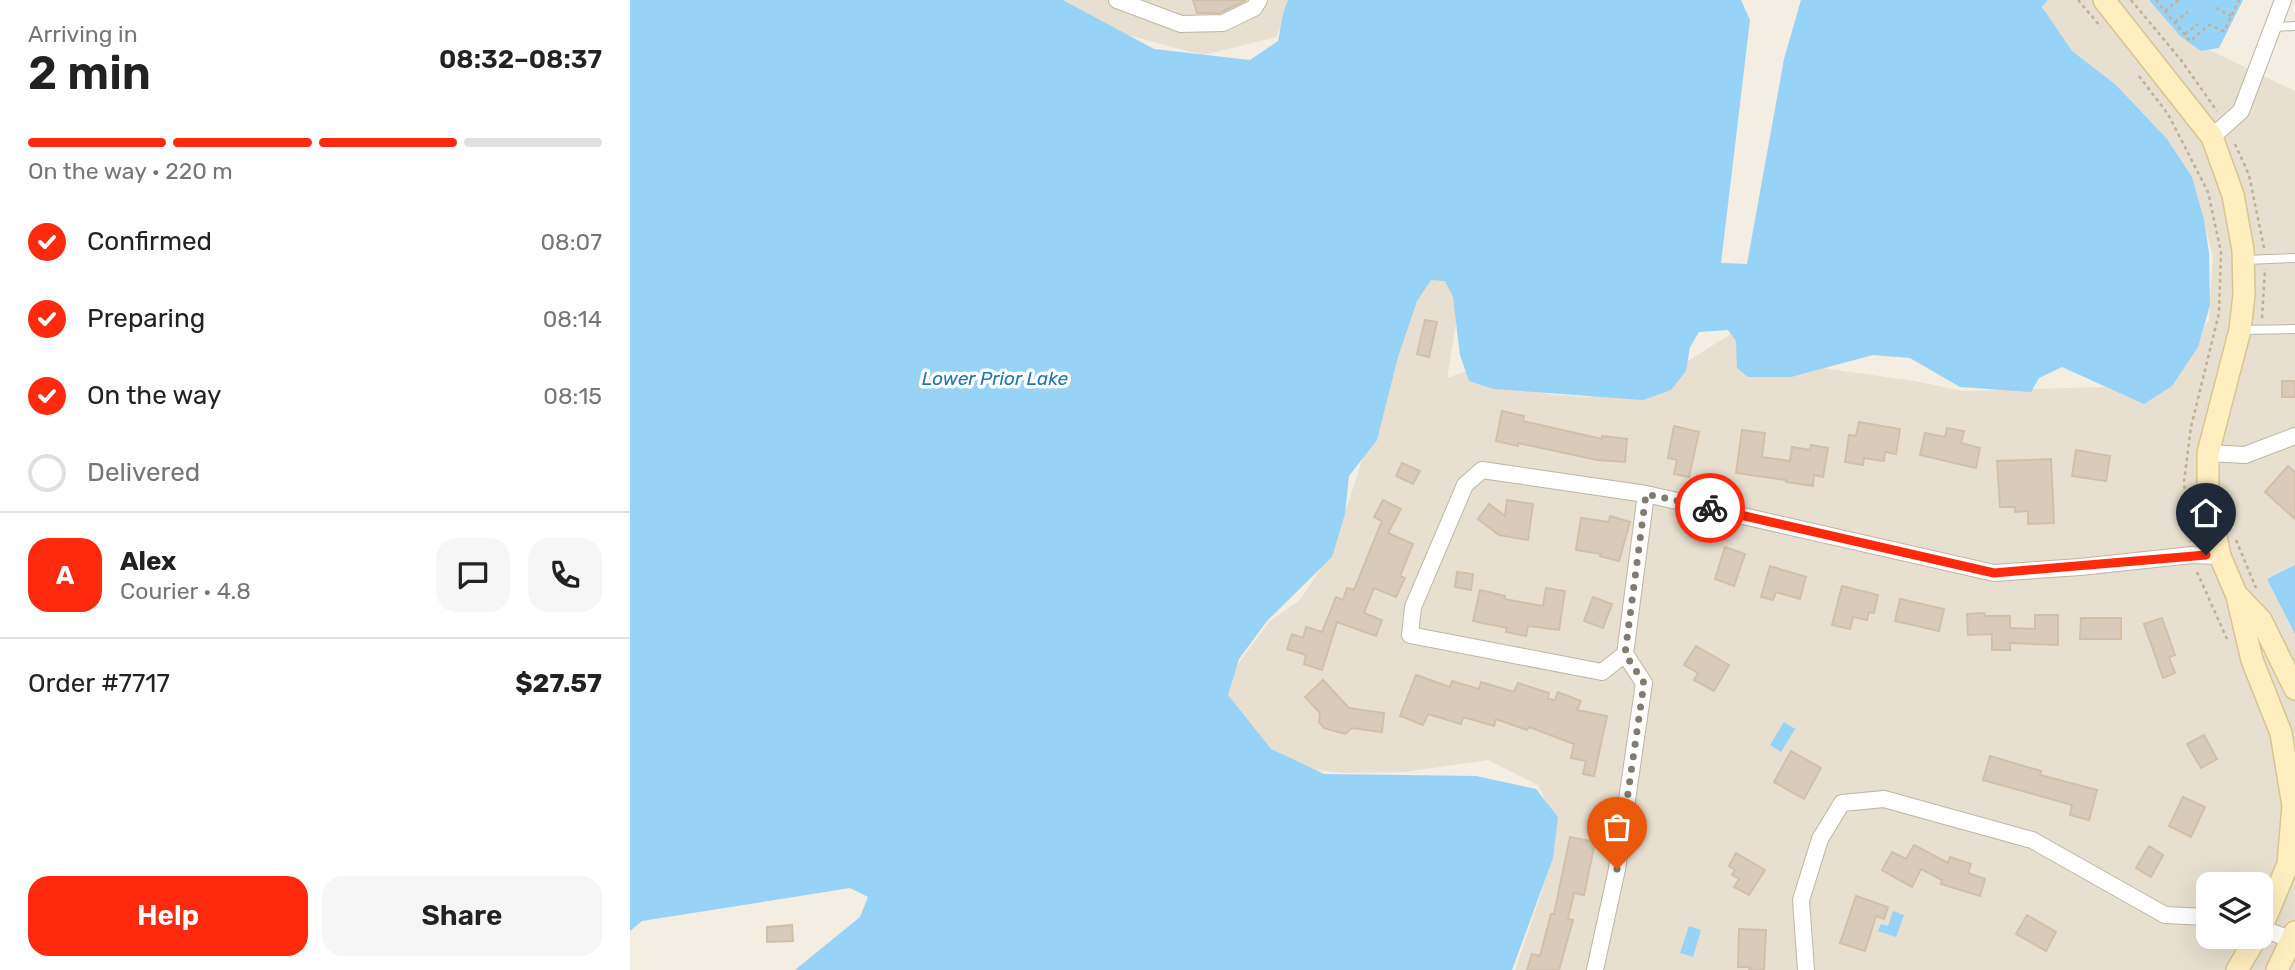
<!DOCTYPE html>
<html lang="en">
<head>
<meta charset="utf-8">
<style>
  :root { --surface:#fff; --page:#f6f6f6; --text:#222; --muted:#767676; --line:#e0e0e0; --accent:#ff2a0d }
  body { margin:0; font-family:Rubik,sans-serif; background:var(--page); color:var(--text); height:100vh; display:flex; flex-direction:column; font-size:26px; white-space:nowrap }
  * { box-sizing:border-box; margin:0 }
  p { font-size:23px; color:var(--muted) }
  .icon { flex:none; width:38px; height:38px; fill:none; stroke:currentColor; stroke-width:2; stroke-linecap:round; stroke-linejoin:round }
  .map { position:relative; flex:1; overflow:hidden }
  .side { display:flex; flex-direction:column; background:var(--surface); width:630px }
  .side>* { flex:none }
  .controls { position:absolute; left:1566px; top:872px; display:grid; gap:14px }
  .controls a { display:grid; place-items:center; width:77px; height:77px; border-radius:14px; background:var(--surface); box-shadow:0 7px 28px #0002; font-size:35px }
  .pin { position:absolute; display:grid; place-items:center; width:60px; height:60px; color:#fff; margin:-72px -30px; border-radius:50% 50% 50% 0; rotate:-45deg; box-shadow:0 0 7px #0007 }
  .pin .icon { rotate:45deg }
  .courier { position:absolute; display:grid; place-items:center; width:70px; height:70px; margin:-35px; border:5px solid #ff2a0d; border-radius:50%; background:#fff; color:#222; box-shadow:0 2px 9px #0007 }
  .headline em { font-style:normal; font-weight:600 }
  .headline div { display:flex; flex-direction:column-reverse }
  .headline { display:flex; align-items:center; justify-content:space-between; height:119px; padding:0 28px }
  h1 { font-size:46px; font-weight:600; line-height:52px }
  .bar { display:grid; grid-template-columns:repeat(4,1fr); gap:10px 7px; align-content:center; height:84px; padding:0 28px }
  .bar i { height:9px; border-radius:5px; background:var(--line) }
  .bar .active { background:var(--accent) }
  .bar p { grid-column:span 4 }
  .line { display:flex; align-items:center; gap:18px; padding:0 28px; border-top:2px solid var(--line) }
  .line div { flex:1 }
  .round { display:grid; place-items:center; flex:none; width:74px; height:74px; border-radius:21px; background:var(--page) }
  ol { padding:0 28px; list-style:none }
  li { display:flex; align-items:center; gap:21px; height:77px }
  li p { margin-inline-start:auto }
  li .icon { padding:7px; border-radius:50%; background:var(--accent); color:#fff; stroke-width:4 }
  li:last-child { color:var(--muted) }
  li i { width:38px; height:38px; border:4px solid var(--line); border-radius:50% }
  .cta { display:flex; gap:14px; margin-top:auto; padding:14px 28px }
  .cta a { flex:1; height:80px; border-radius:21px; background:var(--accent); color:#fff; font-size:28px; font-weight:600; line-height:80px; text-align:center }
  .cta a+a { background:var(--page); color:var(--text) }
  main { display:flex; flex:1; min-height:0 }
  .map>svg:first-child { display:block }
</style>
</head>
<body>
<main>
<section class="side">
<div class="headline"><div><h1>2 min</h1><p>Arriving in</p></div><em>08:32–08:37</em></div>
<div class="bar"><i class="active"></i><i class="active"></i><i class="active"></i><i></i><p>On the way · 220 m</p></div>
<ol>
<li><svg class="icon" aria-label="check" viewBox="0 0 24 24"><path d="M5 12l5 5 9-10"/></svg>Confirmed<p>08:07</p></li>
<li><svg class="icon" aria-label="check" viewBox="0 0 24 24"><path d="M5 12l5 5 9-10"/></svg>Preparing<p>08:14</p></li>
<li><svg class="icon" aria-label="check" viewBox="0 0 24 24"><path d="M5 12l5 5 9-10"/></svg>On the way<p>08:15</p></li>
<li><i></i>Delivered</li>
</ol>
<div class="line" style="height:126px"><b class="round" style="background:var(--accent);color:#fff">A</b><div><b>Alex</b><p>Courier · 4.8</p></div><a class="round"><svg class="icon" aria-label="chat" viewBox="0 0 24 24"><path d="M4 5h16v11H9l-5 4z"/></svg></a><a class="round"><svg class="icon" aria-label="phone" viewBox="0 0 24 24"><path d="M5 4h4l2 5-3 2q2 4 5 5l2-3 5 2v4C11 20 4 13 5 4z"/></svg></a></div>
<div class="line" style="height:91px"><div>Order #7717</div><b>$27.57</b></div>
<div class="cta"><a>Help</a><a>Share</a></div>
</section>
<div class="map">
<svg width="1665" height="970" viewBox="0 0 1665 970">
  <rect width="100%" height="100%" fill="#f3ede2"/>
  <path fill="#e7dfcf" fill-rule="evenodd" d="M434,0H662L646,37L573,55L494,34Z
    M1419,0H1519L1550,36L1665,91V970H885L913,888L927,823L908,785L858,760L775,772L714,773L662,767L603,719L587,692L640,621L670,600L703,550L738,442L774,294L813,271L830,299L817,378L860,363L877,388L924,395L960,397L1009,377L1047,368L1109,329L1183,367L1285,381L1332,391L1475,387L1522,371L1559,343L1579,320L1583,255L1575,227L1500,99L1448,64L1421,33L1413,6ZM1578,884H1631V936H1578Z"/>
  <path fill="#97d2f7" d="M0,0H433L524,49L620,60L648,41L653,14L658,0H1111L1120,20L1091,263L1117,264L1154,59L1171,0H1418L1412,7L1442,51L1486,85L1537,139L1562,177L1574,220L1579,253L1580,305L1568,347L1542,386L1514,404L1432,367L1409,378L1401,392L1330,387L1280,358L1243,355L1161,377H1118L1107,368L1106,341L1098,330L1069,332L1060,347L1056,371L1041,390L1013,400L864,389L839,381L830,355L823,297L815,281L801,280L787,301L768,357L747,440L719,476L715,514L702,557L637,621L609,659L598,695L641,749L694,774L846,776L906,789L928,817L923,858L882,970H165L230,917L238,897L220,888L12,921L0,931Z
    M1519,0H1613L1589,48L1571,51L1550,36Z
    M1665,565V634L1637,579Z
    M1154,722L1165,729L1151,752L1140,745Z
    M1263,911L1274,915L1266,937L1248,931L1251,924L1258,926Z
    M1059,926L1071,930L1063,957L1050,953Z"/>
  <path fill="#d8cbb9" stroke="#d1c0a9" stroke-width="2" d="M563,0H616L590,13H567Z
    M795,320L807,322L799,357L787,354Z
    M1652,381H1665V397H1652Z
    M872,411L894,416L893,421L972,439V436L997,439L995,462L967,460L888,443V446L866,441Z
    M1229,422L1270,429L1266,454L1255,452L1254,461L1234,458L1233,465L1215,462L1219,435L1226,436Z
    M1044,426L1069,432L1059,477L1044,474L1047,460L1038,458Z
    M1317,428L1334,431L1331,443L1350,448L1346,468L1290,455L1295,433L1315,437Z
    M1112,430L1135,433L1132,457L1160,461L1162,447L1180,450L1181,445L1198,448L1193,477L1184,475L1183,486L1156,482V480L1106,473Z
    M1446,450L1480,456L1476,481L1442,476Z
    M1421,459L1424,523L1398,524V511L1385,512V507H1370L1367,461Z
    M772,463L790,471L783,484L766,476Z
    M1658,466L1665,472V519L1635,492Z
    M753,500L771,509L758,533L783,544L770,576L775,578L766,597L744,588L734,613L752,620L746,636L707,622L692,670L674,664L676,655L657,649L662,634L673,638L676,627L692,632L706,597L713,600L717,588L724,590L752,521L744,517Z
    M877,500L903,504L898,540L869,535L848,519L859,504L875,516Z
    M980,516L1000,522L989,561L970,556L971,554L946,550L951,518L979,522Z
    M1095,547L1115,554L1104,586L1085,579Z
    M1140,566L1176,577L1170,599L1146,592L1143,600L1131,597Z
    M827,572L843,574L841,590L825,587Z
    M1212,586L1248,595L1244,613L1239,612L1237,620L1223,617L1220,629L1202,625Z
    M916,588L935,591L929,630L898,626L896,636L876,632L877,628L843,621L850,590L875,596L874,599L913,606Z
    M963,597L982,604L973,628L954,621Z
    M1270,599L1314,609L1309,631L1265,621Z
    M1354,613L1355,616H1380V628L1405,629V615H1428V645L1380,643V650H1362V634L1338,635L1337,614Z
    M1451,618H1491V639H1450Z
    M1532,618L1545,655L1539,657L1545,673L1533,678L1514,624Z
    M1066,646L1099,665L1084,691L1064,680L1068,673L1054,665Z
    M786,675L820,687L822,681L849,689L851,682L884,692L888,683L919,693L918,699L925,700L928,692L951,701L947,710L977,716L964,776L953,774L956,761L941,758L944,744L899,727L897,730L866,719L864,726L833,717L831,724L798,714L793,725L770,716Z
    M693,680L719,708L754,713L752,732L722,728L715,734L694,728L689,722L690,713L675,697Z
    M1574,735L1587,759L1571,768L1557,744Z
    M1161,751L1191,768L1174,799L1144,782Z
    M1360,756L1411,771L1410,775L1467,790L1459,820L1440,815L1442,805L1353,780Z
    M1553,797L1575,807L1561,837L1539,826Z
    M940,837L965,842L954,895L944,893L938,919L943,920L929,970H897L902,954L910,956L921,914H924Z
    M1284,845L1318,863L1320,857L1341,864L1338,873L1355,879L1350,896L1311,884L1312,880L1291,869L1282,887L1252,870L1262,852L1276,859Z
    M1519,846L1533,855L1521,877L1506,868Z
    M1106,853L1135,870L1119,895L1104,887L1109,879L1102,875L1105,870L1099,866Z
    M1226,896L1258,907L1254,919L1246,916L1235,951L1210,943Z
    M1397,915L1426,932L1416,951L1386,934Z
    M162,925L163,941L137,942V927Z
    M1109,929L1136,930L1134,970H1119L1120,967H1108Z"/>
  <g fill="none" stroke-linecap="round" stroke-linejoin="round">
    <g stroke="#bfb5a4" stroke-width="10">
      <path id="lane" d="M1642,27L1665,26
        M1616,260L1665,258
        M1612,330L1665,329"/>
    </g>
    <g stroke="#bfb5a4" stroke-width="18">
      <path id="street" d="M487,0L551,24L593,23L624,8L629,0
        M1582,137L1611,111L1653,0
        M1578,453L1615,455L1665,436
        M995,654L972,672L780,635L783,607L835,485L852,470L1016,494L1364,573L1450,567L1562,555L1590,556
        M1631,928L1665,941
        M965,970L987,869L1014,683L995,654L1016,494
        M1176,970L1171,900L1190,839L1212,803L1254,799L1402,840L1535,915L1578,917"/>
    </g>
    <g stroke="#dac48f" stroke-width="24">
      <path id="secondary" d="M1474,0L1582,137L1603,195L1613,250L1614,295L1610,330L1578,453V497L1590,556L1607,596L1622,660L1651,733L1663,806L1658,864L1631,929
        M1609,597L1631,620L1665,689
        M1607,970L1627,936
        M1647,970L1665,932"/>
    </g>
    <path stroke="#c2b094" stroke-width="2.5" stroke-dasharray="3.5 3.5" stroke-linecap="butt" d="M1448,0L1471,27
      M1501,0L1551,60L1587,111
      M1526,0L1560,41L1579,25L1594,31L1609,0
      M1586,8L1601,16
      M1535,11L1548,0
      M1545,22L1558,12
      M1555,34L1568,24
      M1509,76L1538,114L1578,192L1591,252L1589,313L1561,427L1554,482L1560,542
      M1605,144L1619,175L1634,248
      M1632,318L1635,269
      M1606,540L1626,588
      M1567,572L1597,639"/>
    <use href="#lane" stroke="#fff" stroke-width="8"/>
    <use href="#street" stroke="#fff" stroke-width="16"/>
    <use href="#secondary" stroke="#ffeec0" stroke-width="21"/>
  </g>
  <g fill="none" stroke-linecap="round" stroke-linejoin="round">
    <path stroke="#827b70" stroke-width="7" stroke-dasharray="0 12.6" d="M987,869L1014,683L995,654L1016,494L1080,508"/>
    <path stroke="#ff2a0d" stroke-width="9" d="M1080,508L1364,573L1576,555"/>
  </g>
  <g text-anchor="middle" dominant-baseline="central" stroke-width="7" stroke-linejoin="round" paint-order="stroke">
    <g font-size="19" font-style="italic" fill="#2179b2" stroke="#fff">
      <text x="365" y="378">Lower Prior Lake</text>
    </g>
  </g>
</svg>
<div class="controls">
<a><svg class="icon" aria-label="layers" viewBox="0 0 24 24"><path d="M12 4l9 5-9 5-9-5zM3 14l9 5 9-5"/></svg></a>
</div>
<div class="pin" style="left:987px;top:869px;background:#ea580c"><svg class="icon" aria-label="bag" viewBox="0 0 24 24"><path d="M5 8h14l-1 12H6zM9 8a3 3 0 0 1 6 0"/></svg></div>
<div class="pin" style="left:1576px;top:555px;background:#1f2937"><svg class="icon" aria-label="home" viewBox="0 0 24 24"><path d="M3 11l9-7 9 7M6 9v11h12V9"/></svg></div>
<div class="courier" style="left:1080px;top:508px"><svg class="icon" aria-label="bike" viewBox="0 0 24 24"><circle cx="6" cy="16" r="4"/><circle cx="18" cy="16" r="4"/><path d="M6 16l4-8h5l3 8M10 8l3 8H6M13 5h3"/></svg></div>
</div>
</main>
</body>
</html>
